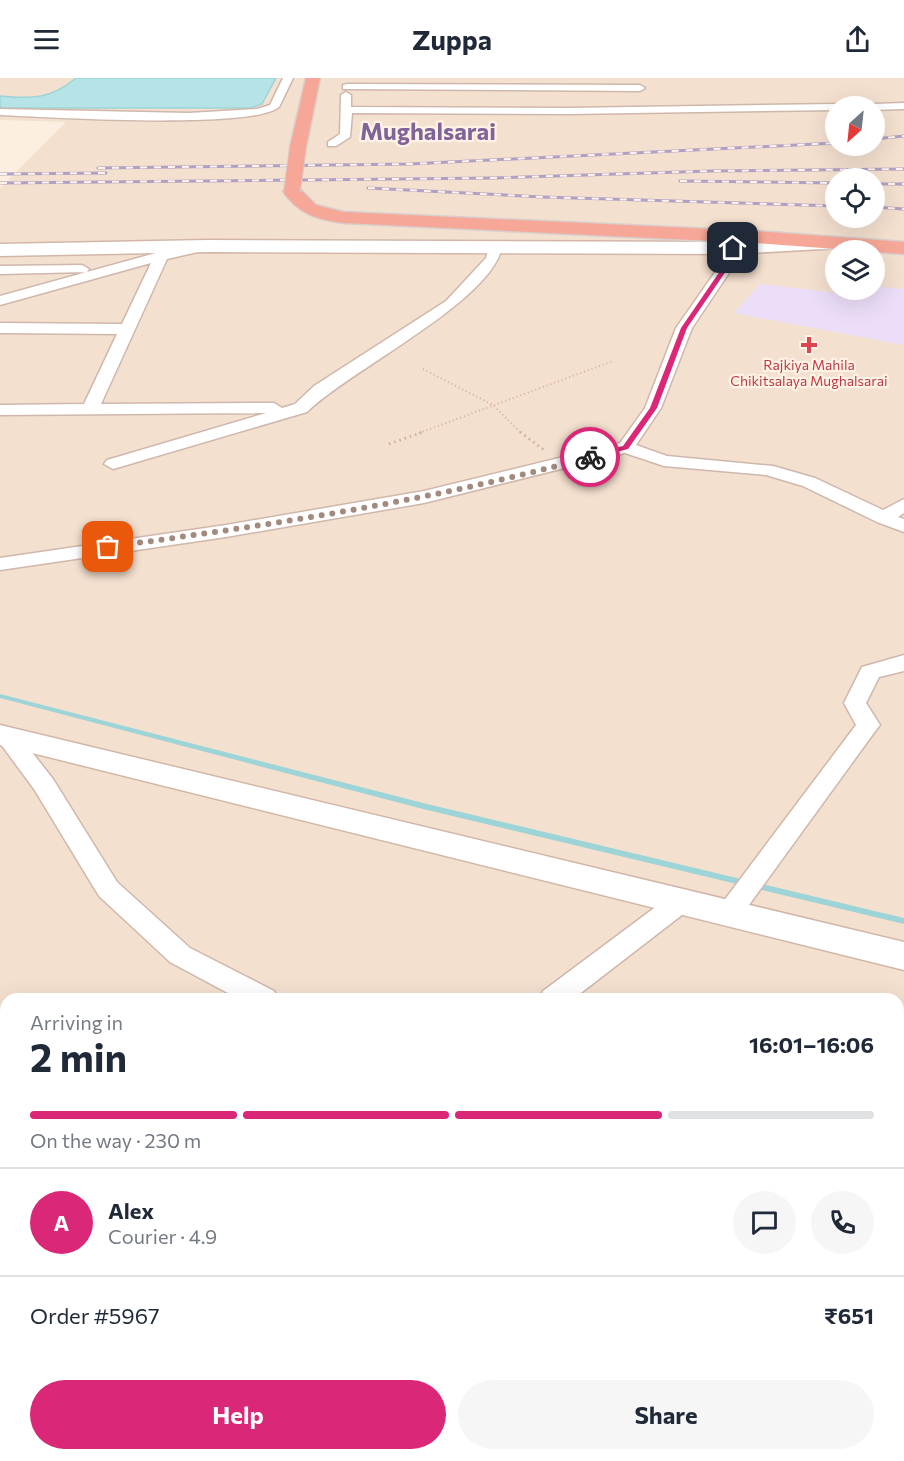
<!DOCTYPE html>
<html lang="en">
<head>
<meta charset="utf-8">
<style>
  :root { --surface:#fff; --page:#f6f6f7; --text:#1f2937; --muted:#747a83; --line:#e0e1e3; --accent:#db2777 }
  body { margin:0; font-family:Commissioner,sans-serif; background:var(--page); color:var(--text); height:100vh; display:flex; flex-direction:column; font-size:22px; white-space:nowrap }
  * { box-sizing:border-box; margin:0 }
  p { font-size:20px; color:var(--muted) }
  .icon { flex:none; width:33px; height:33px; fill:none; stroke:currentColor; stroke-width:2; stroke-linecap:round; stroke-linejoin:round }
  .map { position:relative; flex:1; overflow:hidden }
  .sheet { position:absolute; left:0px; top:915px; width:904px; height:468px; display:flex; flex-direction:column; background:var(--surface); border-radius:18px 18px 0 0; box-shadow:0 6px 24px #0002 }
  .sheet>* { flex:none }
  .needle { width:39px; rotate:207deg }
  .controls { position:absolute; left:825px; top:18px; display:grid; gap:12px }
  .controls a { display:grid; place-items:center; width:60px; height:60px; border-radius:50%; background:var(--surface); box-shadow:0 6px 24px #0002; font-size:30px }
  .pin { position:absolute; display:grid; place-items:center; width:51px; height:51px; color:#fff; margin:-26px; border-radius:12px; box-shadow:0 3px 9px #0006 }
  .courier { position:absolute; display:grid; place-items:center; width:60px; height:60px; margin:-30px; border:4px solid #db2777; border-radius:50%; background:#fff; color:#222; box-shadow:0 2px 8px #0007 }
  .headline em { font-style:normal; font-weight:700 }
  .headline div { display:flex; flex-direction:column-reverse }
  .headline { display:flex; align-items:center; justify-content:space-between; height:102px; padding:0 30px }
  h1 { font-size:39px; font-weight:700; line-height:45px }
  .bar { display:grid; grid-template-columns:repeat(4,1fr); gap:9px 6px; align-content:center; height:72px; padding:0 30px }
  .bar i { height:8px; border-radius:4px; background:var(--line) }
  .bar .selected { background:var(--accent) }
  .bar p { grid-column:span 4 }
  .line { display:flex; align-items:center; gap:15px; padding:0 30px; border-top:2px solid var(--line) }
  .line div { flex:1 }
  .round { display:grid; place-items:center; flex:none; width:63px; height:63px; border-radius:32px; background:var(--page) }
  .button { display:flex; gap:12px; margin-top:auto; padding:12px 30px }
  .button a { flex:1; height:69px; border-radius:36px; background:var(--accent); color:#fff; font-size:24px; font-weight:700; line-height:69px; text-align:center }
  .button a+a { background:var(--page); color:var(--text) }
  header { display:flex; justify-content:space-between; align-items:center; height:78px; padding:0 30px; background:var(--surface); font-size:27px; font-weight:700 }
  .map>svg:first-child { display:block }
</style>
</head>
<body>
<header><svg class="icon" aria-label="menu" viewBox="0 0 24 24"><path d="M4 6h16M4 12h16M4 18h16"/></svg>Zuppa<svg class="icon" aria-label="share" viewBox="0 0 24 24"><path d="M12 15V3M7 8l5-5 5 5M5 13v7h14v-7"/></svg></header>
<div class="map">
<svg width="904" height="1383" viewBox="0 0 904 1383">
  <rect width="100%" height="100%" fill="#fcefe1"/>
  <path fill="#f4e0cf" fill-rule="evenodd" d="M0,0H904V1383H0V110L66,44L0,42ZM836,28H874V68H836ZM836,100H874V140H836ZM836,172H874V212H836ZM6,921H898V1377H6Z"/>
  <path fill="#ecdef8" d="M760,206L837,215L840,212H874L875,208L904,211V267L734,235Z"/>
  <path fill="#b6e3e5" stroke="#9cd4d7" stroke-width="1.5" d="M76,0H276L262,26L250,30H0V18C31,21 52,21 76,0Z
    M0,1275L6,1278V1377H50L48,1383H0Z"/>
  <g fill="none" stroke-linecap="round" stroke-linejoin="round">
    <path fill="#9cd4d7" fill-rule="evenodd" d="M0,616L423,725L904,840V846L423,731L0,620Z"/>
    <g stroke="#cfb7ab" stroke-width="3">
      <path id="street" d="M283,0H293L279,29C253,52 45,39 0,37V31L189,35L257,31L270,27Z
        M347,6L640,7L645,10L640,13L343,11V7Z
        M346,14L351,17V29L568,30L836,26L841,28H836V32L568,36L352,35L350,59L336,68H328V64L340,56L341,17Z
        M904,25V31L874,32V28H869L874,26Z
        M206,164L211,165V171L167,181L101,326L274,325L282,330L295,326L314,308L446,223L486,180L490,165L495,164L502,168C494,222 350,292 307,334L113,391L104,386L107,382L266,335L0,337V327L84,326L117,256L0,255V245L122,246L151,185L0,227V218L163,173Z
        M733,166L740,170L739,180L692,250L661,330L636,367L667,378L773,388L815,400L883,432L904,421V435L898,439L904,441V454L877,444L803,408L766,397L664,388L625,375L424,425L226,459L0,492V480L226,447L424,413L620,365L645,330L676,250L725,180L726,170Z
        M82,187L89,191L87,194L0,196V188Z
        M904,577V593L879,599L866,625L880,647L876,652L738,842L729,845L720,842L716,835L720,828L856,647L844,625L862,589Z
        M8,652L16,654L53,701L117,804L190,870L274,913L278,921H239L170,884L99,818L34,711L0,665V654Z
        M682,814L691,816L695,823L691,830L573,921H539L543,913L673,816Z
        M904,936V960L898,962V937Z
        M452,1377H493L490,1383H449Z
        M830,1377H871L874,1383H833Z"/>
    </g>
    <g stroke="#d2b7a8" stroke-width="3">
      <path id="secondary" d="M833,160L840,162L842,166L840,170L733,176L208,174L0,178V166L208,162L733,164Z
        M0,647L904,864V892L0,667Z"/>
    </g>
    <g stroke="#d8cfcc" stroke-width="3">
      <path id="highway" d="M306,0H320L306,69L298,74L290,69Z
        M292,108L298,109L316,127L344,134L755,153L904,164V176L755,165L344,145C318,142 298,136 283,113Z"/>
    </g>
    <path stroke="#d6ad9c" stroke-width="2" stroke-dasharray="1 3" stroke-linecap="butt" d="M423,291L493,327L521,355
      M419,355L613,283"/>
    <path stroke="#d6ad9c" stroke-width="3" stroke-dasharray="1.5 4" stroke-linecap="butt" d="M520,354L544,372
      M389,366L423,354"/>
    <use href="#street" fill="#fff" fill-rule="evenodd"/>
    <use href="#secondary" fill="#fff" fill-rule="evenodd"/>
    <use href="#highway" fill="#f7a797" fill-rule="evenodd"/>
    <g stroke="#b0a0c5" stroke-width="3">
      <path id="rail" d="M874,61L904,58
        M98,90L410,86L836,65
        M0,96L106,95
        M680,103L836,105
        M0,105L493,100L711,93L904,91
        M874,106H904
        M368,110L542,119L836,128
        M874,129L904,131"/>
    </g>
    <use href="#rail" stroke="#fff3e7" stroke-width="2" stroke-dasharray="7" stroke-linecap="butt"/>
    <g stroke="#d8cfcc" stroke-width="18" stroke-linecap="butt">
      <path id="highway-bridge" d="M292,113L298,69"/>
    </g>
    <use href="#highway-bridge" stroke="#f7a797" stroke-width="16"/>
  </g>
  <path fill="#db2777" d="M733,168L736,170L735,180L687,250L657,330L628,371L588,381V377L623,368L650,330L681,250L729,180L730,170Z"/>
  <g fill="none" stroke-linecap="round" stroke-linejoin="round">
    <path stroke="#a38a7e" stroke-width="6" stroke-dasharray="0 10.8" d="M108,469C270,447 432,423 590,379"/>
  </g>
  <path fill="#e0444e" stroke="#fff3e7" stroke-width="2" d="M806 258h6v6h6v6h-6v6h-6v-6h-6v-6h6z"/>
  <g text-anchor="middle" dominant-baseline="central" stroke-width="4.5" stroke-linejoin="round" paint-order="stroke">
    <g font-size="14" fill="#be3a42" stroke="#fff3e7">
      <text x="809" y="286">Rajkiya Mahila<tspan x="809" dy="16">Chikitsalaya Mughalsarai</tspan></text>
    </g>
    <g font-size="24" font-weight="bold" fill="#806397" stroke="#fff3e7">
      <text x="428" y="52">Mughalsarai</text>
    </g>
  </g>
</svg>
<div class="controls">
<a><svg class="needle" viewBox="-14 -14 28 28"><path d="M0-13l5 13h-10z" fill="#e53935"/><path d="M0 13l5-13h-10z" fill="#747a83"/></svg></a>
<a><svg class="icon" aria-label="locate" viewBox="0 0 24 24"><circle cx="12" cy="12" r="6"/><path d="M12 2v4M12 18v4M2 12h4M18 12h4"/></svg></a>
<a><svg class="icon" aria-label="layers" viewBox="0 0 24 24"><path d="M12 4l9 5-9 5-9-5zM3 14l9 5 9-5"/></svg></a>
</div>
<div class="pin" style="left:108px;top:469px;background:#ea580c"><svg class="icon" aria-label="bag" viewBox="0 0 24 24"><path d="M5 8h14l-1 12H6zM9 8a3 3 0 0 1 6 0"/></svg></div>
<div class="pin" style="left:733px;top:170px;background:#1f2937"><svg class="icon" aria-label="home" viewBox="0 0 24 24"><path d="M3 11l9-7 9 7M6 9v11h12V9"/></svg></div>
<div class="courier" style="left:590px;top:379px"><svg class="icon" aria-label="bike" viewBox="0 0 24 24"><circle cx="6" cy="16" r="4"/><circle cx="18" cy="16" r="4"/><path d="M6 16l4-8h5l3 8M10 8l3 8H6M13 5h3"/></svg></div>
<section class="sheet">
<div class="headline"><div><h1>2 min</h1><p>Arriving in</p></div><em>16:01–16:06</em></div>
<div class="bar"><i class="selected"></i><i class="selected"></i><i class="selected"></i><i></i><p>On the way · 230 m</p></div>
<div class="line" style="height:108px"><b class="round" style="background:var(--accent);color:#fff">A</b><div><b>Alex</b><p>Courier · 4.9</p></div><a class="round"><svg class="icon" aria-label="chat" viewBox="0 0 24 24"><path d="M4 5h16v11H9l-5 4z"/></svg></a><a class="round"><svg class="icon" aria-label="phone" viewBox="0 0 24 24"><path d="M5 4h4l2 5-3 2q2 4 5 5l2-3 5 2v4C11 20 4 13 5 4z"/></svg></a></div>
<div class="line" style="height:78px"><div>Order #5967</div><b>₹651</b></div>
<div class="button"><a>Help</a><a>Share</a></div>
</section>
</div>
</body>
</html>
